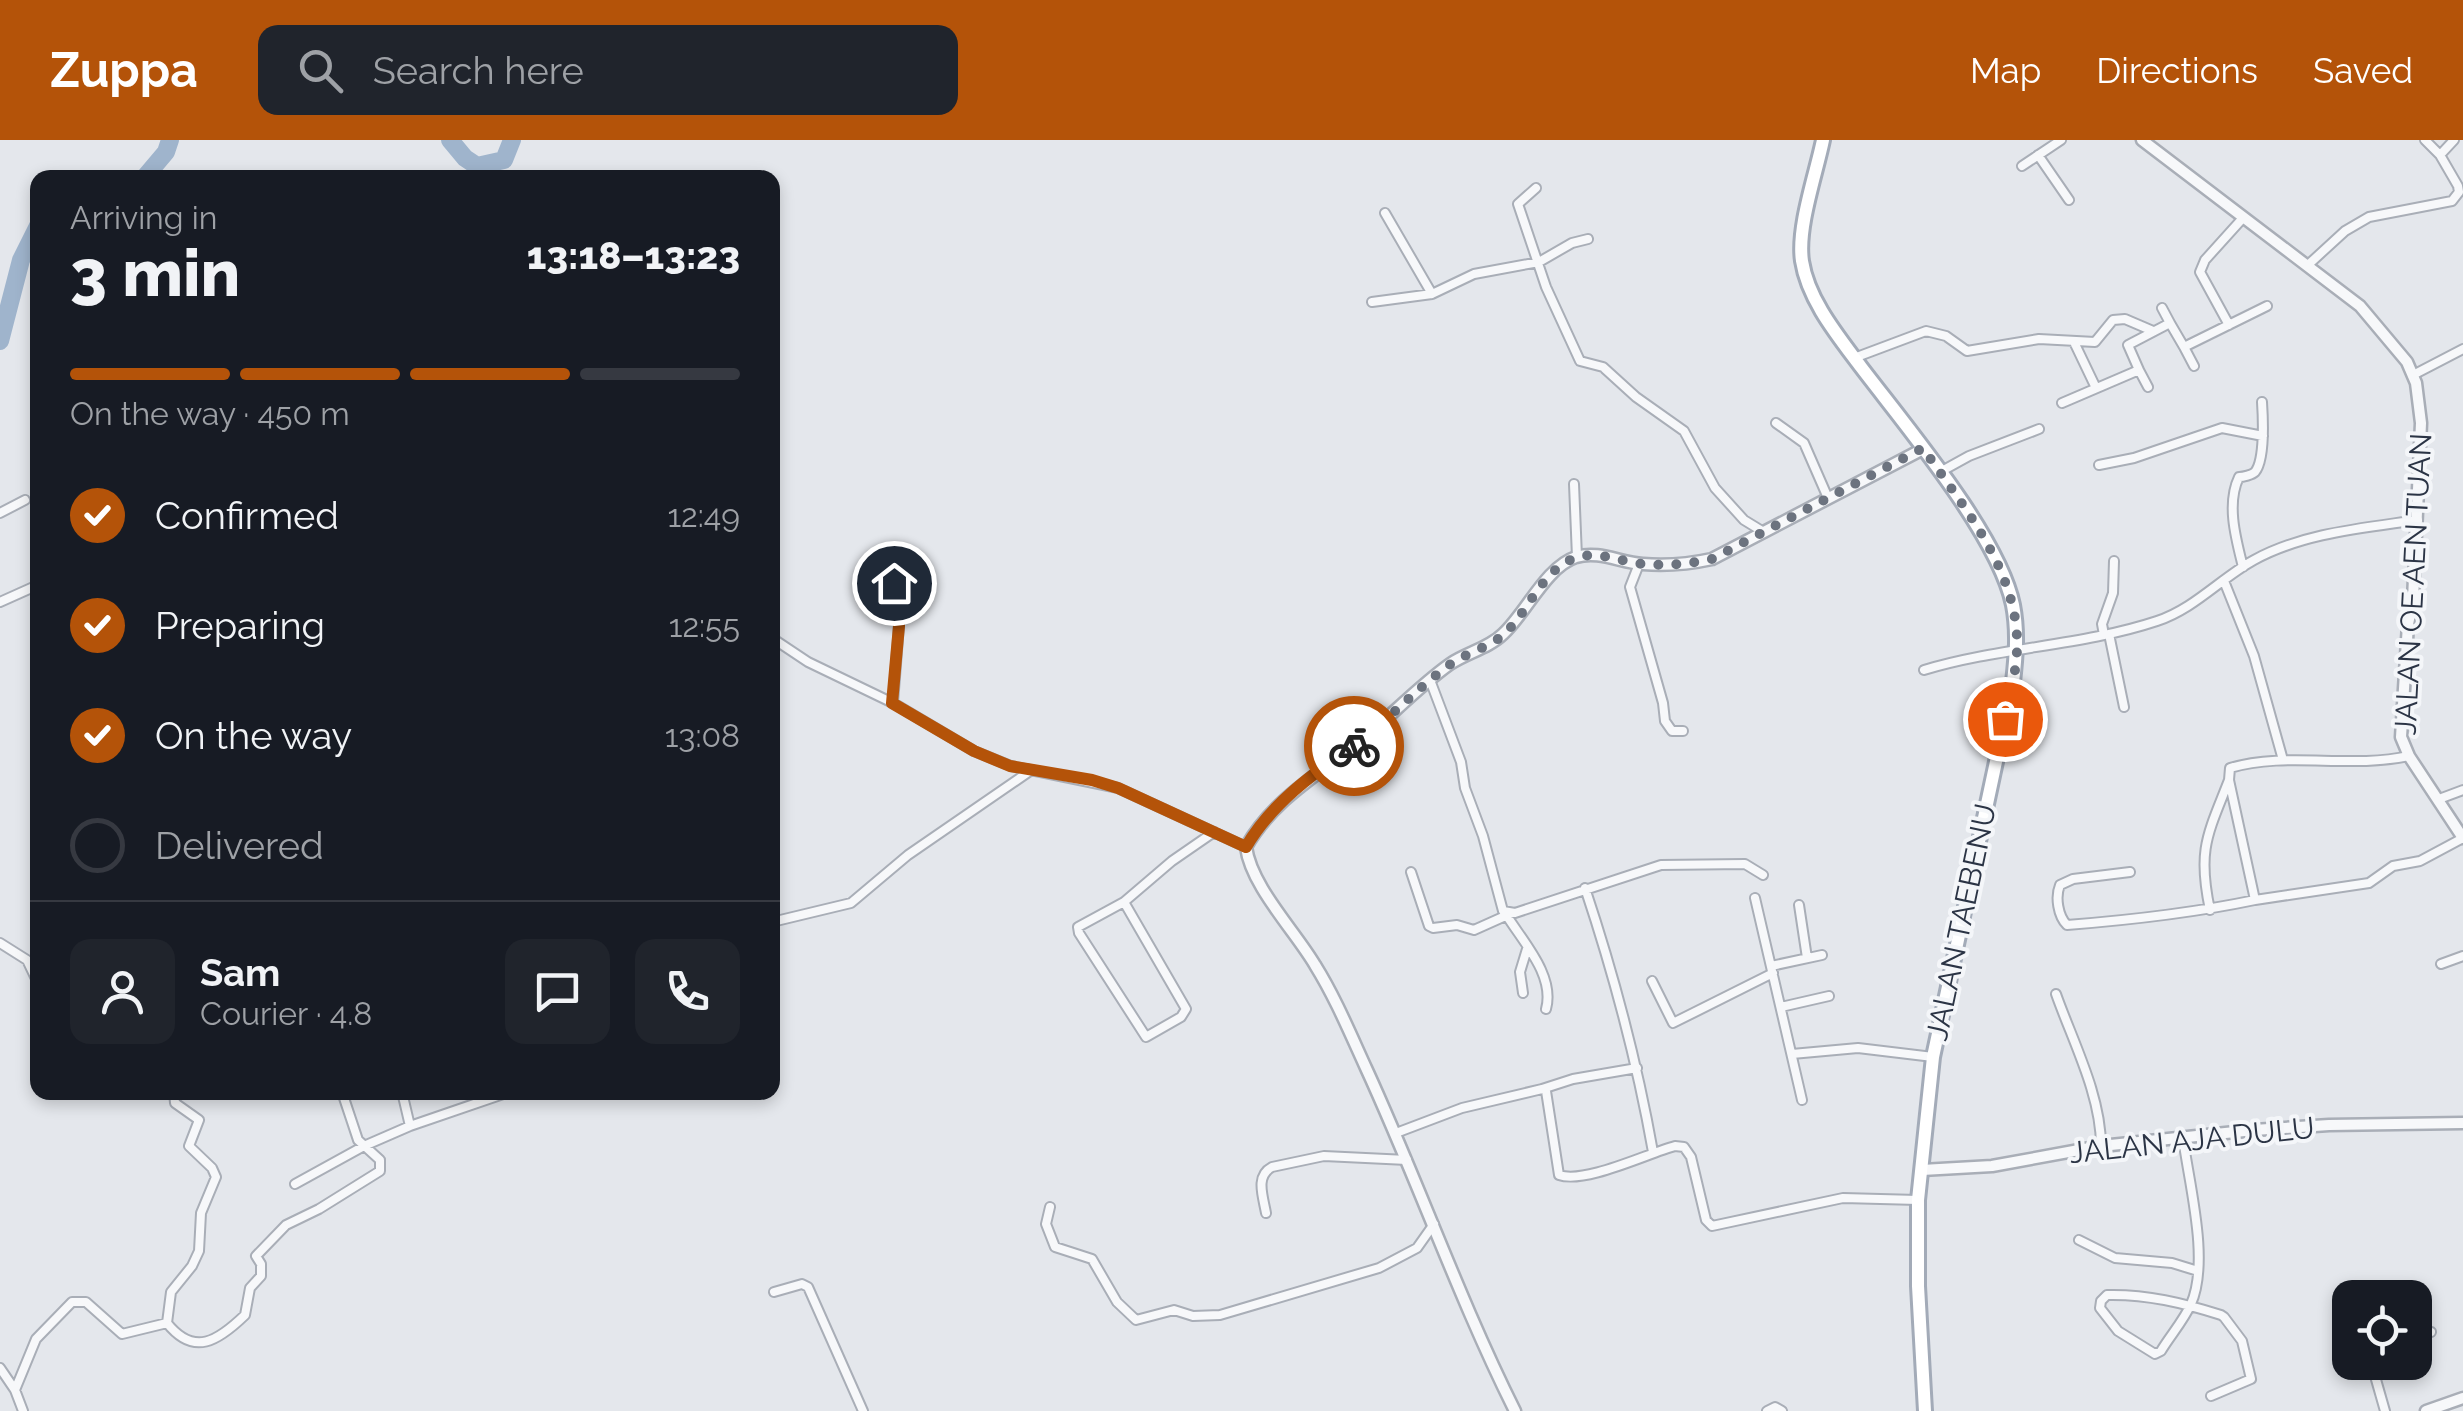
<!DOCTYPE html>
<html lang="en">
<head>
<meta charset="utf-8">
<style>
  :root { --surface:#171b24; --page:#20242c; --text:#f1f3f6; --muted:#9ea1a6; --line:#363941; --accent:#b45309 }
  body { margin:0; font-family:Raleway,sans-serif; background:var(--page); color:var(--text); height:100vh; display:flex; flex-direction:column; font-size:38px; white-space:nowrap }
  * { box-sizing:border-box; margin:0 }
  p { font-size:32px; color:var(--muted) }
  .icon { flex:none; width:55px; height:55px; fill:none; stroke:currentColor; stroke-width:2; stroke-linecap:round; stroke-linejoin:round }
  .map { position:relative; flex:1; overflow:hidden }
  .sheet { position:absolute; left:30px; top:30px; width:750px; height:930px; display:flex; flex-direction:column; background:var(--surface); border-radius:20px; box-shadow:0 5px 15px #0003 }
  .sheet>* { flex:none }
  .tools { position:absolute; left:2332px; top:1140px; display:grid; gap:20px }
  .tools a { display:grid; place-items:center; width:100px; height:100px; border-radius:20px; background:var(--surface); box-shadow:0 5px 15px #0003; font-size:50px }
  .pin { position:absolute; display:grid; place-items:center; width:85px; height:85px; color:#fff; margin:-42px; border:5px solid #fff; border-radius:50%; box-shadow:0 2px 10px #0007 }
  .courier { position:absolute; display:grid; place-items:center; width:100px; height:100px; margin:-50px; border:8px solid #b45309; border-radius:50%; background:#fff; color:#222; box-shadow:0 2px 12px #0007 }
  .summary em { font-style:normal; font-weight:800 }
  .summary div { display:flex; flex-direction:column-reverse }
  .summary { display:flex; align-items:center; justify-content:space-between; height:170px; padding:0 40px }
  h1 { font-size:65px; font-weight:800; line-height:75px }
  .bar { display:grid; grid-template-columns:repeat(4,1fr); gap:15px 10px; align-content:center; height:120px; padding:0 40px }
  .bar i { height:12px; border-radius:8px; background:var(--line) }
  .bar .active { background:var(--accent) }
  .bar p { grid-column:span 4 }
  .line { display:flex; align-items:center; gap:25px; padding:0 40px; border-top:2px solid var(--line) }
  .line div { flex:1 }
  .round { display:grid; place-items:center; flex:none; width:105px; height:105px; border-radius:20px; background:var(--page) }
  ol { padding:0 40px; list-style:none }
  li { display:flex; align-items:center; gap:30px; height:110px }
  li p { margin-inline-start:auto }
  li .icon { padding:10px; border-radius:50%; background:var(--accent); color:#fff; stroke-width:4 }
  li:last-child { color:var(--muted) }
  li i { width:55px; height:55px; border:5px solid var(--line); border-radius:50% }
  header { display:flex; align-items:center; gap:60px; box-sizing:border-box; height:140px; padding:0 50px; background:var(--accent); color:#fff }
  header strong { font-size:48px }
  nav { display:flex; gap:55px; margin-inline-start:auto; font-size:35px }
  .search { width:700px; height:90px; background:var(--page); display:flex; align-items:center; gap:25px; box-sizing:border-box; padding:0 35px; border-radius:20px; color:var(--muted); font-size:38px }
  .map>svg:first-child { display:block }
</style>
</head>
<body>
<header>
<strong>Zuppa</strong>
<div class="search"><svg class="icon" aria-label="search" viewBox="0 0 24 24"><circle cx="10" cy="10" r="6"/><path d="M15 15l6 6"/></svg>Search here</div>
<nav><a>Map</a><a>Directions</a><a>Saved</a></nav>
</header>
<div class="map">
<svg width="2463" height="1271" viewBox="0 0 2463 1271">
  <rect width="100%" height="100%" fill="#e4e7ec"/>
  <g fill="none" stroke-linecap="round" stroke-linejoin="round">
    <path stroke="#9fb4cc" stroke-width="18" d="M450,0L465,18L477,26L504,20L512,0
      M144,38L166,12L170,0
      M0,201L21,120L38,86"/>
    <g stroke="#a9aeb7" stroke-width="12">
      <path id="minor" d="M2425,0L2440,15
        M2038,15L2069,60
        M2022,26L2061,0
        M1536,48L1518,64L1546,147L1580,221L1603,227L1636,257L1684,291L1715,348L1744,380L1762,391
        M1385,73L1432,154
        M2309,124L2345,91L2369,77L2452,61L2459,52L2458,46L2440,15L2454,0
        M1372,162L1432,154L1474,134L1539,122L1572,103L1588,99
        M2162,168L2170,183
        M2229,185L2200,132L2205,120L2242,79
        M2074,202L2096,248
        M2184,207L2194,226
        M1854,218L1926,191L1946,196L1967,211L2039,199L2095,202L2113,180L2125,179L2153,191
        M2139,230L2148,247
        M2413,235L2463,209
        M2062,263L2139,230L2128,205L2170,183L2184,207L2267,166
        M1776,283L1804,303L1828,358
        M2099,325L2134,318L2222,288L2263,296
        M1940,332L1969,316L2039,289
        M1574,344L1577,417
        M0,373L25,360
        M890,422L899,485L893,563
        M1639,424L1630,447L1663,563L1665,581L1672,591H1683
        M2243,427C2236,399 2226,364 2239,337C2243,337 2252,335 2255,332C2265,320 2263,277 2262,262
        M2224,441L2254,516L2283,620
        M0,462L38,445
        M2109,494L2124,567
        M2104,495L2102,484L2113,453L2114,421
        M772,498L808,522L893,563L974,611L1011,626L1118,648L1246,707
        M1924,530C2000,507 2082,506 2157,481C2194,469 2221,438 2254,420C2303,393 2364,388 2418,380
        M1430,540L1461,622L1465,648L1483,696L1503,771L1515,773L1661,725L1745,724L1763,735
        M2439,659L2463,650
        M1411,732L1429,786L1433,788L1457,785L1474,790L1512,773
        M2130,732L2073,739L2060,745C2055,757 2058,776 2067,785C2131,780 2193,773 2255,760L2229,640L2230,628C2286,611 2349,629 2409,616
        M1585,748C1614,835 1637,922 1653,1012
        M1755,758L1802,960
        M2255,760L2369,743L2393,726L2420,721L2463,698
        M1124,762L1186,869L1181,877L1146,897L1079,793L1078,787L1124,762L1172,721L1214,692
        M1799,765L1807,818
        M2210,770C2197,709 2208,694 2229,640
        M1507,776C1524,803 1555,836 1546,869
        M772,782L851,763L908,715L1030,631
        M0,803L27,820L38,843
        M2441,824L2463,816
        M1771,826L1822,815
        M1652,841L1673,883L1773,833
        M1523,853L1520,832L1527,809
        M2056,854C2073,902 2101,955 2101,1006
        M1781,867L1829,856
        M1792,914L1858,908L1933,917
        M1542,949L1573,939L1637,928
        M174,952L175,963L199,980L189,1006L212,1028L216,1037L201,1073L199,1111L192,1126L171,1152L167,1183C194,1217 218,1201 245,1175L250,1148L261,1136V1124L256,1116L286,1085L319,1069L380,1031V1020L358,1000L342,952
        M410,986L509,952
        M1396,993L1462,968L1542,949L1546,951L1559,1035C1585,1044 1646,1014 1675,1006L1684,1007L1691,1017L1706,1080L1712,1086L1843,1058L1918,1060
        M2183,998C2189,1044 2210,1121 2191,1164C2184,1180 2170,1196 2161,1211L2155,1214L2118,1191L2100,1168L2101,1161L2107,1155C2147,1154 2183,1163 2221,1175L2224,1177L2242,1201L2251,1239L2211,1256
        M295,1044L364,1006L410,986L402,952
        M1050,1067L1046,1084L1055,1107L1092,1119L1117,1162L1136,1180L1174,1170L1193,1176L1220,1175L1379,1128L1417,1108L1434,1084
        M1266,1073C1263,1056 1255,1036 1272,1027L1324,1016L1407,1020
        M2079,1100L2115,1118L2172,1123L2198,1131
        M774,1152L802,1144L808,1147L863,1271
        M2415,1189L2431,1192
        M2371,1222L2385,1271
        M0,1228L15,1250L23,1271
        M15,1250L36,1199L72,1162H86L122,1194L167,1183
        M1767,1271L1775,1267L1782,1271"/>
    </g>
    <g stroke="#a9aeb7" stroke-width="15">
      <path id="tertiary" d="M2142,0L2360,166L2407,222L2416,243L2421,283L2413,460L2408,484L2401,597L2409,616L2463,698
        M1922,1030L1992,1026L2101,1006L2254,990L2329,985L2463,983
        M1515,1271C1459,1159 1418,1041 1366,928C1350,893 1335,857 1315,825C1295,791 1251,746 1246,707C1274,658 1321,633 1363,599C1392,575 1419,546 1450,524C1466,513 1489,508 1503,494C1526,473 1546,427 1576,417C1599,410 1621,423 1643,424C1667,426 1689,424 1712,419L1923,309
        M2426,1271L2463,1258"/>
    </g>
    <g stroke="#a3abb8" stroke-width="18">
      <path id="primary" d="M1823,0C1816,34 1797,87 1802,121C1808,160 1838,196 1861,227C1905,285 1999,396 2013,465C2018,491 2016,516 2013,542L1933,917L1918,1060V1146L1925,1271"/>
    </g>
    <use href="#minor" stroke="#f7f8fa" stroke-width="8"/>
    <use href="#tertiary" stroke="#f7f8fa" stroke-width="10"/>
    <use href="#primary" stroke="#fff" stroke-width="12"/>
  </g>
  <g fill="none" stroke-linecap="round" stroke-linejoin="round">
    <path stroke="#6c737f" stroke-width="10" stroke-dasharray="0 18" d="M1354,606C1387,581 1415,550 1448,526C1464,514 1487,508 1502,496C1528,474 1541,430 1575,418C1597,410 1621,422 1643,424C1667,426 1689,424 1712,419L1923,308C1964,368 2020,433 2017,510C2016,533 2010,556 2005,579"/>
    <path stroke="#b45309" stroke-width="12" d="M894,443L899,486L892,563L974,611L1010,626L1092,640L1118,648L1246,707C1271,664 1313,633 1354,606"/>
  </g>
  <g text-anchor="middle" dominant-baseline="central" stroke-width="8" stroke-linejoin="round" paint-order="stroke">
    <g font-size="30" fill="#2b3445" stroke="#f4f6f9">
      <text transform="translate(2413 444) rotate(-87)">JALAN OE AEN TUAN</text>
      <text transform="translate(1961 782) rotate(-78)">JALAN TAEBENU</text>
      <text transform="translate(2192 1000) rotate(-6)">JALAN AJA DULU</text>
    </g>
  </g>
</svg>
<div class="tools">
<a><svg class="icon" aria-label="locate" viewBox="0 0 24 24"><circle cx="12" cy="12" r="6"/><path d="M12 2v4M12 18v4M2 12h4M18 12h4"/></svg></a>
</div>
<div class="pin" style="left:2005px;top:579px;background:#ea580c"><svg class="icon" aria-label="bag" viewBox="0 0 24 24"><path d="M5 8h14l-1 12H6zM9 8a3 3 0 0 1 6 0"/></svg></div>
<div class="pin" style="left:894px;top:443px;background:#1f2937"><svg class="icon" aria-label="home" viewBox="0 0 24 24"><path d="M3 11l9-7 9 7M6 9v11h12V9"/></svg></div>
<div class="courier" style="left:1354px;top:606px"><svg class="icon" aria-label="bike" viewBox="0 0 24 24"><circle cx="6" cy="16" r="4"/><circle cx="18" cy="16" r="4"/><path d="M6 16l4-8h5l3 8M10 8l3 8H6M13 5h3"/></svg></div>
<section class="sheet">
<div class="summary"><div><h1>3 min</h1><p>Arriving in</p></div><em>13:18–13:23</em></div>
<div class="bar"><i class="active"></i><i class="active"></i><i class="active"></i><i></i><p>On the way · 450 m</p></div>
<ol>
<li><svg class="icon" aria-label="check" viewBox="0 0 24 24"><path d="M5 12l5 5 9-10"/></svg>Confirmed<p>12:49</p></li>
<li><svg class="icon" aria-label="check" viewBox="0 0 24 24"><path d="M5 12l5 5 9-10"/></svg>Preparing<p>12:55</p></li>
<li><svg class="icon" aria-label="check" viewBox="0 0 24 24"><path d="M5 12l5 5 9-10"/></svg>On the way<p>13:08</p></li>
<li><i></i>Delivered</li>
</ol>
<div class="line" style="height:180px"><a class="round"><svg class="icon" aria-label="person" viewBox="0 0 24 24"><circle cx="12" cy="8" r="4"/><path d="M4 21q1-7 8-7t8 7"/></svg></a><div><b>Sam</b><p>Courier · 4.8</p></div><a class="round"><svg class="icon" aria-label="chat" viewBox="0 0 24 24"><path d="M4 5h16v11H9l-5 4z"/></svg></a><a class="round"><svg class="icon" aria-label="phone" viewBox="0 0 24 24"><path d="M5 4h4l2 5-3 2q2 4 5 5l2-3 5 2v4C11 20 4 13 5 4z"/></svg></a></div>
</section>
</div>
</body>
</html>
